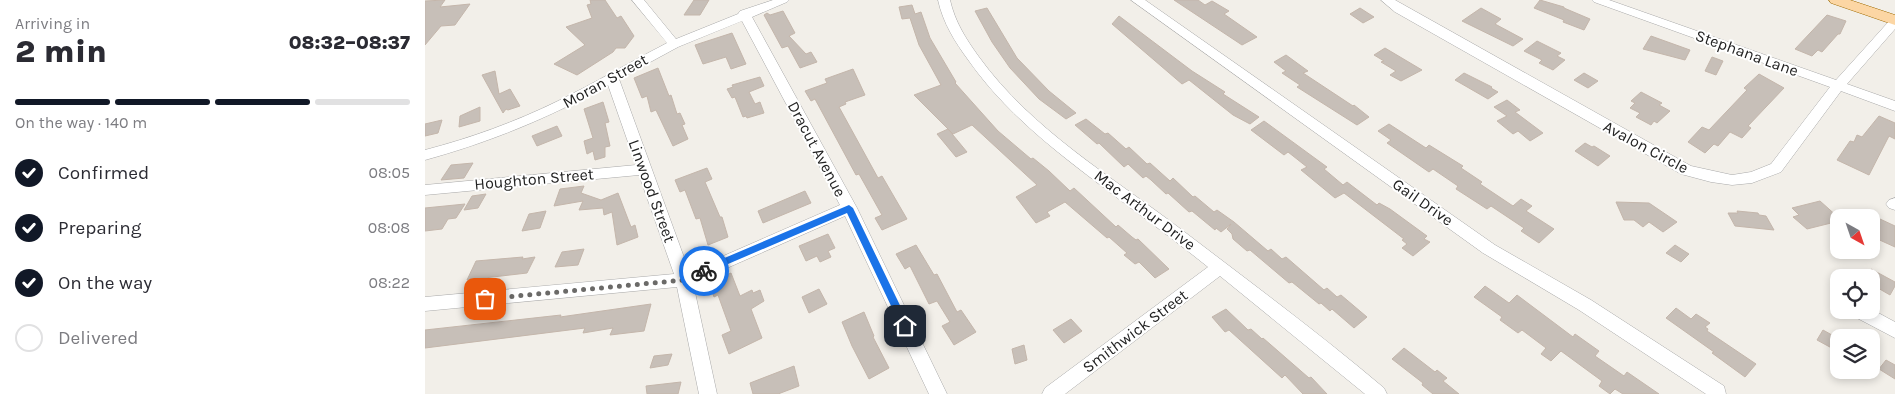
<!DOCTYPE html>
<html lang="en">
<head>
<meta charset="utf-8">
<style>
  :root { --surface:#fff; --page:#f7f7f7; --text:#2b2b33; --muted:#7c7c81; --line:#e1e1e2; --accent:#111827 }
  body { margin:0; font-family:Karla,sans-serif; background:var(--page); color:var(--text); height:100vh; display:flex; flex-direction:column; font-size:19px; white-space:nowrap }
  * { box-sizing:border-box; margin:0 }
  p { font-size:16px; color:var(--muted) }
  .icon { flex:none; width:28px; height:28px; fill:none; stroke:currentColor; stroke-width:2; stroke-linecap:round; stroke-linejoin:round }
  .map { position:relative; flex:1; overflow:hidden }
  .details { display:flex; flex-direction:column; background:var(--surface); width:425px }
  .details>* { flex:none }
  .needle { width:32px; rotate:140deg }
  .controls { position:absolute; left:1405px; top:209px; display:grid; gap:10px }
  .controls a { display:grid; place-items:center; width:50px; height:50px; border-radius:10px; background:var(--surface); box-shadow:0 2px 8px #0003; font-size:25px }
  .pin { position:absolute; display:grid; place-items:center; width:42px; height:42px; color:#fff; margin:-21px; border-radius:10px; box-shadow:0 2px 8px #0006 }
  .courier { position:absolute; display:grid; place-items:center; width:50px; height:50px; margin:-25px; border:4px solid #1a73e8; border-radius:50%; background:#fff; color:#222; box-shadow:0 1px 6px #0007 }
  .head em { font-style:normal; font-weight:800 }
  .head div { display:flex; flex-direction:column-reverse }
  .head { display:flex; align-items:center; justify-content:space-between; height:85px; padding:0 15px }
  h1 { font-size:32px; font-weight:800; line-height:38px }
  .bar { display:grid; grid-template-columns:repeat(4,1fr); gap:8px 5px; align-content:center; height:60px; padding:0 15px }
  .bar i { height:6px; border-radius:4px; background:var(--line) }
  .bar .active { background:var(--accent) }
  .bar p { grid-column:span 4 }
  ol { padding:0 15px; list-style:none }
  li { display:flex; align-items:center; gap:15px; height:55px }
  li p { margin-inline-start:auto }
  li .icon { padding:5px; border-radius:50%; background:var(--accent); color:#fff; stroke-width:4 }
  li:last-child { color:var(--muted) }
  li i { width:28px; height:28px; border:2px solid var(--line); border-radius:50% }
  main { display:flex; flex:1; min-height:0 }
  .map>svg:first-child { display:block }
</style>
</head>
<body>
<main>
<section class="details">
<div class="head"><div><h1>2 min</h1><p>Arriving in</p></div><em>08:32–08:37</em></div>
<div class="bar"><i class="active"></i><i class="active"></i><i class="active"></i><i></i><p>On the way · 140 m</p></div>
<ol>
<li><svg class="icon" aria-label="check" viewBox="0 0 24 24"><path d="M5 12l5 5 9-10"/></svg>Confirmed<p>08:05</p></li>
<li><svg class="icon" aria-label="check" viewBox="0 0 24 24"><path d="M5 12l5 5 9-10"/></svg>Preparing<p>08:08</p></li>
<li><svg class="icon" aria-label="check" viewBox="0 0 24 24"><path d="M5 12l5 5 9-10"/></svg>On the way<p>08:22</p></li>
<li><i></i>Delivered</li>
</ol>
</section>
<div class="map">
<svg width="1470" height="394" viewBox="0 0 1470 394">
  <rect width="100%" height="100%" fill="#f2efe9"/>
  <path fill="#c7bfb8" stroke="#c4b6ab" d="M20,0L15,7L45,4L30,25L16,26L0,45V1Z
    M165,0H180L192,18L196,16L209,36L200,48H191L188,52L152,75L129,64L160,45L141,27L167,18L162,5L166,4Z
    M269,0H284L275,15H259Z
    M749,0H773L780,5L787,1L804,11L799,14L832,37L817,45Z
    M1115,0L1139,7V8L1165,19L1159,30L1138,22L1139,20L1109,8Z
    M487,5L490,14L496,12L505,38L531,82L530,83L573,131L606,159L608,158L624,171L645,191L649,188L691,227L693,225L707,237L711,240L713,239L744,269L730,278L714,262L710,264L699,255L702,253L684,237L682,238L640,202L622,212L625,216L611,223L591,197L612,185L547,125L528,134L489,95L516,85L494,45L485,18L477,19L474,7Z
    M562,8L592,58L624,91L651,113L641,119L614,99L585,68L567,42L550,11Z
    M935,8L949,17L938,23L925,14Z
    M1056,8L1076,19L1070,24L1098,39L1088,46L1037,21Z
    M358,11L370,33L364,36L381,54L386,52L392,62L375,68L363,46L357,48L339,15L342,13L345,15Z
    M1402,15L1421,21L1415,34H1413L1397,52L1393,50L1387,56L1370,49Z
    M694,16L767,71L800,92L798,94L834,117L825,124L808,115L764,80L757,84L687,24Z
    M307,33L321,64L306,69L301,57L278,64L270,45Z
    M1226,36L1265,50L1260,60L1218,49Z
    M1112,41L1136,53L1132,56L1140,60L1128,70L1114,63L1117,60L1099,51Z
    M960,48L997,70L976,81L965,75L971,71L956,62L959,61L949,55Z
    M861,55L883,71L878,73L928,106L929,105L944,117L932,125L872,87L875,85L857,73L861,71L849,62Z
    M1287,57L1298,61L1291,75L1280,71Z
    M233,68L244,96L246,95L252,114L255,113L260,124L257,125L263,139L248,146L231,110L226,112L222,96L217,98L209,78Z
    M428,69L440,95L420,102L421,104L414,107L453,178L457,176L482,219L457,230L450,218L457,215L434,174L431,175L390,99L386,101L380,91L402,83L400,79Z
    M70,71L74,94L85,89L95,106L83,110L81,109L78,113L57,75Z
    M1039,73L1067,87L1066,88L1073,92L1063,99L1030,80Z
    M1159,73L1173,81L1163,88L1149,80Z
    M1334,74L1359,88L1323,126L1326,128L1317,138L1305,132L1293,146L1289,144L1280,153L1263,142L1277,127L1284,130L1322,90L1319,88Z
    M335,77L339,86L324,92L330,104L335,102L339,113L322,118L321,116L318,117L310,97L307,98L302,89L308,87L307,85Z
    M1216,92L1237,103L1234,105L1245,111L1232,123L1229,121L1226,125L1211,117L1215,113L1205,108L1210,103L1206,101Z
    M1082,100L1095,110L1090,112L1118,133L1105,141L1093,131L1088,134L1072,121L1082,116L1069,107Z
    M178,102L184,122L180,123L185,146L180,147V157L170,160L168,151L162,154L159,141L168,138L159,109Z
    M55,107V121L34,127L35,116Z
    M1454,116L1470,123V139L1464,136L1444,175L1412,160L1425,141L1429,142L1432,135L1437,137Z
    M661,119L680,134L683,133L701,149L704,147L722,164L725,163L745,181L748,178L768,197L770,196L789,212L792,210L809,222L843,251L846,249L857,259L861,257L899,290L902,288L912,297L916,295L942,317L929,328L907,309L905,311L896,303L894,304L867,282L864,283L825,250L822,251L808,239L807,234L802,229L806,224L796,232L791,228L790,230L767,211L764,212L743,193L741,194L726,180L721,176L718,178L703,164L699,167L674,143L672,144L650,125Z
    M17,120L13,133L0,136V124Z
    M839,121L902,167L899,169L918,185L922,182L952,205L954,203L965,209L1002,236L999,239L1005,242L988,256L977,248L982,244L977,240L979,239L919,193L910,198L876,170L882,167L863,152L859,155L826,130Z
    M964,124L1001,148L1004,145L1038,166L1036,168L1057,182L1055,184L1088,206L1096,199L1107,206L1101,211L1129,229L1114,243L1096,231L1099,228L1066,206L1062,209L1031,189L1033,186L1008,169L1004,172L962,143L966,140L953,131Z
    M132,126L137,136L112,146L107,136Z
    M523,129L542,152L531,157L512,134Z
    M1160,143L1167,147L1169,146L1185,156L1173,166L1150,151Z
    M48,163L39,178L16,180L26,165Z
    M282,168L287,179L280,182L295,217H297L303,237L283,245L275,218L271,219L260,190L255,192L250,180Z
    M159,186L156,193L176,200L193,193L206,227L210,225L213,237L192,245L187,212L179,215L178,208L154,210L158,201L129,206L135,189Z
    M380,191L386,203L338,223L333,211Z
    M61,194L53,208L39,210L47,196Z
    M1395,201L1414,218V221L1382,229L1368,217L1374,215L1367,208Z
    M1191,202L1224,203L1252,222L1238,232L1224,222L1218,227L1209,220H1199Z
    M40,204L31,218L23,219L17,229L0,231V208Z
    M121,211L115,228L97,231L104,214Z
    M1312,211L1333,213L1334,215L1341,216L1349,230L1310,226L1303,213H1313Z
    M1455,219L1470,226V247L1448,237Z
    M403,234L410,248L403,251L406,257L395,262L392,256L381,261L374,246Z
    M491,245L509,275L512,274L532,312L536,310L551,332L529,345L517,326L525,322L512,301L504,304L485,266L480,269L471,254Z
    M1250,245L1264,254L1256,262L1241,253Z
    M159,249L153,265L130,267L137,252Z
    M98,257L97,259L110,257L102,273L42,280L51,261Z
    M1446,269L1470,282V286L1465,295L1446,284Z
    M306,273L315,296L327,290L328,293L335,290L339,301L326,309L337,338L304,354L297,335L306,331L293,295L289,297L284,283Z
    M1060,286L1084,303L1092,295L1148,337L1150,334L1174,351L1170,356L1199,376L1202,372L1234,394H1198L1190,389L1185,394L1174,386L1177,381L1136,351L1126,361L1116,354L1121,348L1097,330L1093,333L1075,320L1077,317L1049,297Z
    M394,289L402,304L384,313L377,297Z
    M226,304L219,331L185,335L188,328L158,333L160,328L0,348V330L136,315L135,317Z
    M1251,308L1266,319L1271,314L1285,323L1280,327L1283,329L1282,331L1331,364L1320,377L1287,353L1289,352L1241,318Z
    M801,309L823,330L826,329L837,339L838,338L884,378L886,377L902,394H878L860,375L857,378L804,330L800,332L787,317Z
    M439,312L449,336L448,337L464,368L444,379L427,346L417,322Z
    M646,319L657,331L639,343L628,330Z
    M1398,330L1414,339V352L1392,340Z
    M599,345L602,360L590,364L587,349Z
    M979,348L1010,372L1012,370L1022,378L1018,381L1034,394H1008L997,385L998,383L967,359Z
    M247,354L243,365L225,368L229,356Z
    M1461,360L1470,365V379L1454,369Z
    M369,366L374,386L353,394H328L325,383Z
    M256,382L253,394H222L221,386Z"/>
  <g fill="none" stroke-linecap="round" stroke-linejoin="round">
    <g stroke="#a9a9a9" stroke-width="1">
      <path id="minor" d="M207,0H219L251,39L313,14L315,11L348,0H364L362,2L327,17L432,208L522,394H504L420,216L268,283L292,394H274L252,287L0,311V297L249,274L214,175L0,195V185L211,165L183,85C124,118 65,142 0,160V150C46,138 90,122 133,101C170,83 205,62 242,43ZM317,21L415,205L264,271L194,79L253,47Z
        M513,0H525C530,22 541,39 554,57C607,130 686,176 757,230C825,282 894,333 959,388L962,394H940L795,276L640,394H617L620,388L783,267C758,247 733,228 707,209C648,164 587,122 544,61C530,42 518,23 513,0Z
        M706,0H720L1070,245L1166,300L1299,386L1301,394H1281L1154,310L1058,253Z
        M956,0H970L1266,166L1307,175L1326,172L1346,164L1405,87L1169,2L1167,0H1184L1411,80L1466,19L1470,18V29L1422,84L1470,101V111L1416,91L1356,172L1327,183L1307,185L1286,182L1256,174L970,12Z
        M1470,198V210L1464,208L1461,204L1464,200Z
        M1446,309L1470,322V338L1432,318L1430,313L1431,310Z"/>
    </g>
    <g stroke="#a06b00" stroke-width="1">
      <path id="major" d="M1404,0H1425L1470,15V25L1406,3Z"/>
    </g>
    <use href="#minor" fill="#fff" fill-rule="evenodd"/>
    <use href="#major" fill="#fcd6a4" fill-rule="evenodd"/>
  </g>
  <path fill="#1a73e8" d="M424,205L428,208L485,326L484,329H477L422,213L282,273H276L274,271L276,268Z"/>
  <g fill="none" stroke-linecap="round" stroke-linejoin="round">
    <path stroke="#6b6a68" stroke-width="5" stroke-dasharray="0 9" d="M60,299L259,280L279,271"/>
  </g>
  <g text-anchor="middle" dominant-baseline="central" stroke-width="4" stroke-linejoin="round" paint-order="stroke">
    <g font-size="16" fill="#222" stroke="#fff">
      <text transform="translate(1322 53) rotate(20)">Stephana Lane</text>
      <text transform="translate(180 81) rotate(-29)">Moran Street</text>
      <text transform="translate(1221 147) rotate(28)">Avalon Circle</text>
      <text transform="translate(392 149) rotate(62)">Dracut Avenue</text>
      <text transform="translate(109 179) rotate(-5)">Houghton Street</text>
      <text transform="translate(227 191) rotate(70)">Linwood Street</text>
      <text transform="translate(998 202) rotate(35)">Gail Drive</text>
      <text transform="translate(720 210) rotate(37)">Mac Arthur Drive</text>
      <text transform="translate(710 331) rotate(-37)">Smithwick Street</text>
    </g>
  </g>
</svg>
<div class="controls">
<a><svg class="needle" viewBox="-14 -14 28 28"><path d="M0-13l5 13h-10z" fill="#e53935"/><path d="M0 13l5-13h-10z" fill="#7c7c81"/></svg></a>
<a><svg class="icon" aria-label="locate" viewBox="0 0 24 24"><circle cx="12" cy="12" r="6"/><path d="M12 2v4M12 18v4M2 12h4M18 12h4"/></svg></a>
<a><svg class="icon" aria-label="layers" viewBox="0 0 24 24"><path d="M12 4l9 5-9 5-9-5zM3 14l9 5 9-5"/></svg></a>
</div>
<div class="pin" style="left:60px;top:299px;background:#ea580c"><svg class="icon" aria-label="bag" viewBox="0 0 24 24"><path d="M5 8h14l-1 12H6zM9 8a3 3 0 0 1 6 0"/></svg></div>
<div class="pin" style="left:480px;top:326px;background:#1f2937"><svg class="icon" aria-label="home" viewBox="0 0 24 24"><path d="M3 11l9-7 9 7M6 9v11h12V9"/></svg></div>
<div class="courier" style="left:279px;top:271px"><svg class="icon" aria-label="bike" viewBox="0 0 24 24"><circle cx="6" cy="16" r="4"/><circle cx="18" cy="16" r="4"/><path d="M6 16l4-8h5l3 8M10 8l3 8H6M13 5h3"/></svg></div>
</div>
</main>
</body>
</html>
